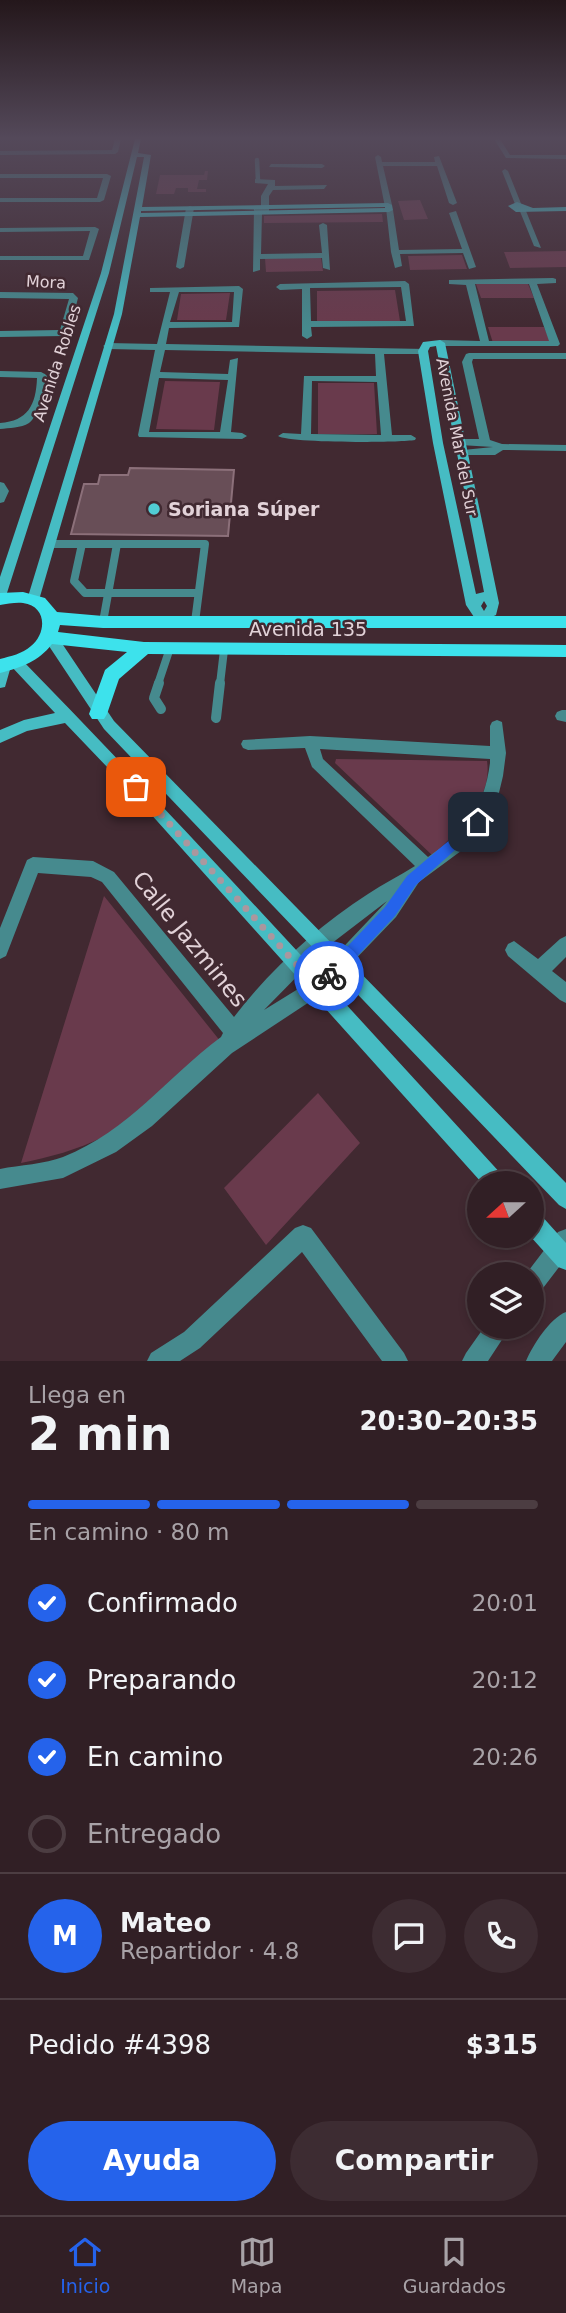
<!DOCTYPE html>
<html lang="es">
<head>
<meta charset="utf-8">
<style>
  :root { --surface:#311f25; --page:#3d2c32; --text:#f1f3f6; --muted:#a8a2a7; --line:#4c3d42; --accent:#2563eb }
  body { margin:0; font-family:"DejaVu Sans",sans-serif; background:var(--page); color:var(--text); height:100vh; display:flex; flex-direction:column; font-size:26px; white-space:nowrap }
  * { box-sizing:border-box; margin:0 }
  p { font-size:23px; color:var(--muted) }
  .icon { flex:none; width:38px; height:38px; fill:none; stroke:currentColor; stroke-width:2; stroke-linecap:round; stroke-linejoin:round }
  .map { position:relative; height:1361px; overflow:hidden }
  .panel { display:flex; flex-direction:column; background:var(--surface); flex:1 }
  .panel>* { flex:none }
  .needle { width:46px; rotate:249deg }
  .tools { position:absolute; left:467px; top:1171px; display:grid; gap:14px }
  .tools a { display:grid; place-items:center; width:77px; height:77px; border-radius:50%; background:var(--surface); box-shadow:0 4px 10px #0003,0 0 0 2px var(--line); font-size:35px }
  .pin { position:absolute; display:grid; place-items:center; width:60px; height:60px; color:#fff; margin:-30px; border-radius:14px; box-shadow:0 4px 10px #0006 }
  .courier { position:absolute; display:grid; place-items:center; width:70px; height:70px; margin:-35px; border:5px solid #2563eb; border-radius:50%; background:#fff; color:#222; box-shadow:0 2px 9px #0007 }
  .headline em { font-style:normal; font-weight:700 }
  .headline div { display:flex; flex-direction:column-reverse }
  .headline { display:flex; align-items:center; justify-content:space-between; height:119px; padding:0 28px }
  h1 { font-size:46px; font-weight:700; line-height:52px }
  .bar { display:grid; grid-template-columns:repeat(4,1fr); gap:10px 7px; align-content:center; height:84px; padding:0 28px }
  .bar i { height:9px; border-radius:5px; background:var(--line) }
  .bar .active { background:var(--accent) }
  .bar p { grid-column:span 4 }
  .line { display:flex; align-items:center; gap:18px; padding:0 28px; border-top:2px solid var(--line) }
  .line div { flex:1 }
  .round { display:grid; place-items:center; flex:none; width:74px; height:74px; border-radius:37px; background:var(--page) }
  ol { padding:0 28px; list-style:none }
  li { display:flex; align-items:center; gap:21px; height:77px }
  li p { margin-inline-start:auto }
  li .icon { padding:7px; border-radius:50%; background:var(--accent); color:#fff; stroke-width:4 }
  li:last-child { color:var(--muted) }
  li i { width:38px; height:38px; border:4px solid var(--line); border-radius:50% }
  .button { display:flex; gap:14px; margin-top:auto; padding:14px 28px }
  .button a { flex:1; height:80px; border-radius:42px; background:var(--accent); color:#fff; font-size:28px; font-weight:700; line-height:80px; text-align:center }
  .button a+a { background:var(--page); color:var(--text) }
  .tabs { display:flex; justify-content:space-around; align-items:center; height:98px; border-top:2px solid var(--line); background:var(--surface); font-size:19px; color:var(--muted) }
  .tabs a { display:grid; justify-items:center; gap:4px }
  .tabs .active { color:var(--accent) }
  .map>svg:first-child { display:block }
</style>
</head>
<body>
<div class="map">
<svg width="566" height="1361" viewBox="0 0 566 1361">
  <rect width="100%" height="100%" fill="#412931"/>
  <path fill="#693a4c" d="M205,171H208L207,180H199L197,189H206V192H188V188H176L174,194H156L160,175H204Z
    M420,200L428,219L404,220L398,201Z
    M382,214L383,222L264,223V216Z
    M566,251V267L510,268L504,252Z
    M462,255L467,269L410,270L408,256Z
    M265,258H321L323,271L266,272Z
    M476,284H528L534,298H481Z
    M395,290L400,321L317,322V291Z
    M230,293L226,320H177L181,294Z
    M488,327H544L551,344L493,343Z
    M165,381L220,382L214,430L156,429Z
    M318,383H374L377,434H318Z
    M336,759L487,761C493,800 457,830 433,856L335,763Z
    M104,896L221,1042C184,1073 147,1115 103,1137C77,1150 50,1157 21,1163Z
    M318,1093L360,1143L266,1245L224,1188Z"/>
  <path fill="#684e57" stroke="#8c707a" stroke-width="2" d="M130,468L234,470L228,536L71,534L84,484H98L100,475H128Z"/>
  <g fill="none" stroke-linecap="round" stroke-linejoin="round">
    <path stroke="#468a8e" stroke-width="4.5" d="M257,160L258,181"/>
    <path stroke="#468a8e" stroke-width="8" d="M49,544H205L195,622
      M82,544L74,581L85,593H198
      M103,622L117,544
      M158,684L170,648
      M220,684L224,650"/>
    <path stroke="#468a8e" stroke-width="10" d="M159,683L154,698L161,709
      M216,718L220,683"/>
    <path fill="#468a8e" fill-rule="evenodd" d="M115,139H121L118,152L115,154L0,155V151L112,150Z
      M494,139H500L510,155H566V159L506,158Z
      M378,155L381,157L382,162H435L434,157L439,156L457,203L453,205L449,203L437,166H383L392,205L385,207L375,157Z
      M271,164H322L325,166L322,168L269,167Z
      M505,169L508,171L522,206L515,204L502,171Z
      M0,174H107L111,176L104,200L100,202H0V198H97L103,178H0Z
      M255,179L275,180V186L327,185L324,189L273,190L269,196V212L265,214L262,213L261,254L322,253L319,225L323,223L327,225L330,270L323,268L322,258L260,259V270L253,272L254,208L258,206L261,207V196L268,184L255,183Z
      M190,206L194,208L184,267L180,269L176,267L186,208Z
      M386,208L393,210L399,250L462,249L449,213L456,211L476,267L469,269L463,253L400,254L402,266L395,268L391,252Z
      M519,209L526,211L541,248L534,246Z
      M95,227L99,229L89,260H0V256H83L90,231L0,232V228Z
      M553,278L556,279V283L537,284L560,344L558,346H440L435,343L440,340L480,341L466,285L449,284V280ZM475,284H529L549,341H489Z
      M405,281L409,284L414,326L311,327L312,336L307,339L302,336V289L280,290L276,287L280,284ZM401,287L406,321H311L310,288Z
      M239,286L243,289L239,327L169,328L166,344L426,349L428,351L423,354H384L392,435H411L416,438L415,440C397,443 288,443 278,436L283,433L301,434L304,376H376L375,354L165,350L160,372L228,374L230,360L238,358L231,432L242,433L247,436L242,439L139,437L138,435L155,350L108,349L103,346L108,343L157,344L170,292H150V288ZM179,292H234L232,322H170ZM159,378L228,380L220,432H149ZM312,381L377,382L381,435L311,434Z
      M0,292L73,293L78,298L69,333L64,336L0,337V331L60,330L69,299L0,298Z
      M469,353H566V359H473L472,362L490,440L502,444L566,445V451L503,450L495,455H459L458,453L463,450L493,447L460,445L455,442L460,439H479L462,362L466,354Z
      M0,371L41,372C45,374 48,375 48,380C48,391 37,417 29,423C21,428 9,428 0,429V423C28,421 36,405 37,378L0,377Z
      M0,482L4,483L9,491L4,502L0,503Z
      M562,710H566V722L557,720L555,716L557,712Z
      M497,720L502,722L506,753L503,776L497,801L483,828L461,851L419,882L396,917L323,993L232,1053L152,1126L116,1152L63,1178L0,1189V1169C20,1165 45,1164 63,1157C130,1130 166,1078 221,1037L223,1033L102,882L91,877L38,873L6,956L0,959V928L27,860L33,857L93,861L114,872L234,1017C270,970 318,926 368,894C383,884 399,876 415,866L312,767L305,748L248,750L243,748L241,744L243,740L310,736L490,746V726L492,722ZM320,749L490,759V763C484,809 465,832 428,857L323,759ZM387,901L311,981L264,1010L323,950Z
      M566,936V957L552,971L566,982V1003L560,1000L508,956L505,950L508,944L514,941L538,959L560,939Z
      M303,1225L311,1228L404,1353L408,1361H382L302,1252L200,1348L180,1361H147L151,1353L184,1332L295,1228Z
      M566,1229V1258L540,1292L532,1295V1274H526L558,1232Z
      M566,1312V1342L552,1361H526C533,1345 550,1318 566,1312Z
      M485,1326H511L488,1361H462L466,1353Z"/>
    <path fill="#46bcc3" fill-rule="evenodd" d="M135,139H141L138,153L151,155L142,207L388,203L392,205L393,210L389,212L140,217L122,314L39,600L33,605L27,600L114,314L144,157H137L109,273L6,596L0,601V577L101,273ZM385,207V208L141,213V211Z
      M517,202L533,208L566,207V211L516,212L508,206Z
      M440,340L445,343L499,603L496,615L485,620L474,617L466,605L433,443L418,351L423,342ZM436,346L484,592L476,594L443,443L428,351L430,347ZM484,601L487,606L484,611L481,606Z
      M50,632L55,633L114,721L566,1183V1209L559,1205L104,729L43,637Z
      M16,658L21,659C185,827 344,1002 503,1176L506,1183H482L131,792L65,723L27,731L0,743V730L24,720L55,713L11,666L5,687L0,688V662L9,663Z
      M532,1211L540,1214L566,1243V1270L558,1267L530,1236H532Z"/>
    <path fill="#3de2ec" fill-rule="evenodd" d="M23,592L45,598L57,612L103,616H566V628H103L60,625L58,632L144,642L566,645V657L148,654L119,679L107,714L104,719H92L89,714L105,670L127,652L52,644C38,662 22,667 0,673V659C11,656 22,654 31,646C47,633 47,606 23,603C16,602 7,604 0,605V593Z"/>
  </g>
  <linearGradient id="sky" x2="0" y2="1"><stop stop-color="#24171b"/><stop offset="0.42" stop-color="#54495a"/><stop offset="1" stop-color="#54495a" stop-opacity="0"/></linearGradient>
  <rect width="566" height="329" fill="url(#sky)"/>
  <path fill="#2563eb" d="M478,816L484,822L482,826L416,885L395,916L334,981H324V971L385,907L407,876Z"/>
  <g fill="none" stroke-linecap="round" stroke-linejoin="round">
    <path stroke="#aa979e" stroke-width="7" stroke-dasharray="0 12.6" d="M136,787L317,987L329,976"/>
  </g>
  <circle fill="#51ccd4" stroke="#412931" stroke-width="2.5" cx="154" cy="509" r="7"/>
  <g text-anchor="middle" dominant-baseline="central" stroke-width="5" stroke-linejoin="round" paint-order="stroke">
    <g font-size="16" fill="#e2d2d8" stroke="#412931">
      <text transform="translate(46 282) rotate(3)">Mora</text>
      <text transform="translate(57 363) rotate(-72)">Avenida Robles</text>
      <text transform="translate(457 437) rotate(79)">Avenida Mar del Sur</text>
    </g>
    <g font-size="19" font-weight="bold" fill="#e2d2d8" stroke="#412931" text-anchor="start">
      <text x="168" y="509">Soriana Súper</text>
    </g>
    <g font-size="19" fill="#e2d2d8" stroke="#412931">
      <text x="308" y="629">Avenida 135</text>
    </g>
    <g font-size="23" fill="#e2d2d8" stroke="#412931">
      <text transform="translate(190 939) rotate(51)">Calle Jazmines</text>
    </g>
  </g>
</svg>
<div class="tools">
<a><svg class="needle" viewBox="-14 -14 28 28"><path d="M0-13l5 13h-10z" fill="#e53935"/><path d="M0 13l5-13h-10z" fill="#a8a2a7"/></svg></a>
<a><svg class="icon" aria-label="layers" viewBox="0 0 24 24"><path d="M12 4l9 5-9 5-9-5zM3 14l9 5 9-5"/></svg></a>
</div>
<div class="pin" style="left:136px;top:787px;background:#ea580c"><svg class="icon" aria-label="bag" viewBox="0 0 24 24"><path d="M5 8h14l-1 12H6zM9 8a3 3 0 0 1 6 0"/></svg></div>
<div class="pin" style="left:478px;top:822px;background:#1f2937"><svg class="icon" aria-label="home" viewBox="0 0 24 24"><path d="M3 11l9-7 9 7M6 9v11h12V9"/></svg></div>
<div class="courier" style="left:329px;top:976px"><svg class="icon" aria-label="bike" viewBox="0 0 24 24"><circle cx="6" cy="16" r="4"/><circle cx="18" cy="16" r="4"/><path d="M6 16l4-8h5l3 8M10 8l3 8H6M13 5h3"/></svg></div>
</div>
<section class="panel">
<div class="headline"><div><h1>2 min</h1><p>Llega en</p></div><em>20:30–20:35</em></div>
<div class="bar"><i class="active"></i><i class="active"></i><i class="active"></i><i></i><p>En camino · 80 m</p></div>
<ol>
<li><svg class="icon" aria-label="check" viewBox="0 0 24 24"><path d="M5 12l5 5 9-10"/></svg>Confirmado<p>20:01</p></li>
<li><svg class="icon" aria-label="check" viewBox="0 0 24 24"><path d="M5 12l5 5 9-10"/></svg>Preparando<p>20:12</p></li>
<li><svg class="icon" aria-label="check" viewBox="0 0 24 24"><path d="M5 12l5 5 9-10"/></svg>En camino<p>20:26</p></li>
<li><i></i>Entregado</li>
</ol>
<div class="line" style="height:126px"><b class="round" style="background:var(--accent);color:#fff">M</b><div><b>Mateo</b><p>Repartidor · 4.8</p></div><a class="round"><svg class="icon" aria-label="chat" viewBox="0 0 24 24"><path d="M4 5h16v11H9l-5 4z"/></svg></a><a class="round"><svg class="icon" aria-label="phone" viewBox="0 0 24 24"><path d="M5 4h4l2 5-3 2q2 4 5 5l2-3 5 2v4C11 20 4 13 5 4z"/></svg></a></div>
<div class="line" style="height:91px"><div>Pedido #4398</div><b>$315</b></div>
<div class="button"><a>Ayuda</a><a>Compartir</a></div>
</section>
<nav class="tabs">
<a class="active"><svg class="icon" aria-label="home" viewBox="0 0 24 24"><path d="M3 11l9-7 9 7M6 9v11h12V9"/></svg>Inicio</a>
<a><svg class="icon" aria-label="map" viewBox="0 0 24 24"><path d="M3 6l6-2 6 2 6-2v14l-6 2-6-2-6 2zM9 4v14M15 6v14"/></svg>Mapa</a>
<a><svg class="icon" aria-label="saved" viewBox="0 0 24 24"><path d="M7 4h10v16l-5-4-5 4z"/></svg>Guardados</a>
</nav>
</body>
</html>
